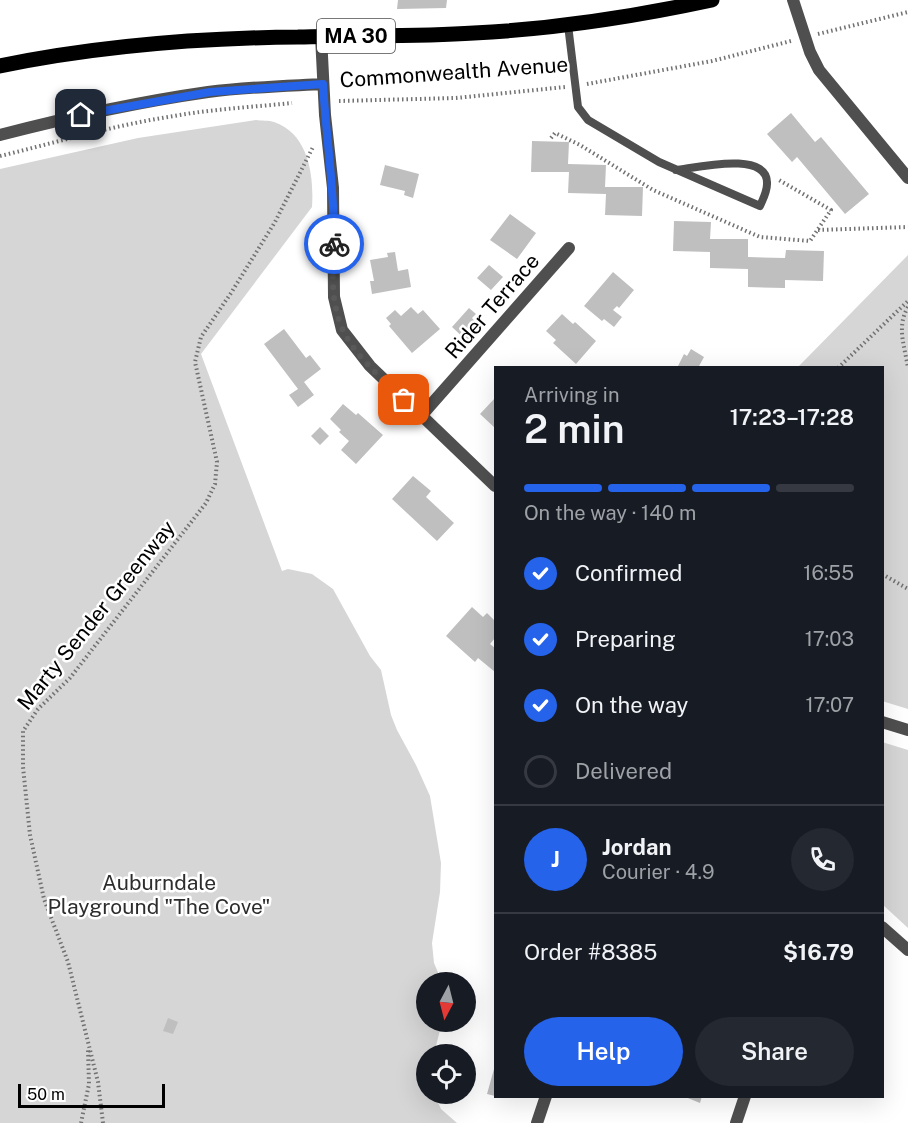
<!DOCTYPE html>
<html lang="en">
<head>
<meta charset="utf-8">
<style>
  :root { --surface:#171b24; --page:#242831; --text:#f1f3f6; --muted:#9ea1a6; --line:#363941; --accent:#2563eb }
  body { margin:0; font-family:"Public Sans",sans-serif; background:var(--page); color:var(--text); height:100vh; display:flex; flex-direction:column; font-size:22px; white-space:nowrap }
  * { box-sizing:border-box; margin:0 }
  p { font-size:20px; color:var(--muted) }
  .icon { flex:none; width:33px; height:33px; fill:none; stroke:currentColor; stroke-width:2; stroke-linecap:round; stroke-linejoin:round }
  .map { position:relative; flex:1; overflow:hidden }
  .sheet { position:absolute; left:494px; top:366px; width:390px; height:732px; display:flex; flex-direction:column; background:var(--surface); border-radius:0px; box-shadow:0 6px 24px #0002 }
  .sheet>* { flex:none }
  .needle { width:39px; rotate:187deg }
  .tools { position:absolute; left:416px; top:972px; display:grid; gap:12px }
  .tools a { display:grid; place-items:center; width:60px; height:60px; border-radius:50%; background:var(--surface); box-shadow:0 6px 24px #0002; font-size:30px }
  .scale { position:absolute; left:18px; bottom:15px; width:147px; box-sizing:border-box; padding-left:6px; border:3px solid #000; border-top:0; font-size:16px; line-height:21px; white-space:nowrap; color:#000; -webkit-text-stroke:4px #fff; paint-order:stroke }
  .pin { position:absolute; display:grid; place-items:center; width:51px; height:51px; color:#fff; margin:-26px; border-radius:12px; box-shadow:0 3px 9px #0006 }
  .courier { position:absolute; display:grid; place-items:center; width:60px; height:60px; margin:-30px; border:4px solid #2563eb; border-radius:50%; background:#fff; color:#222; box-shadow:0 2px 8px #0007 }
  .headline em { font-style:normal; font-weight:600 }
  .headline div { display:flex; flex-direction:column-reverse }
  .headline { display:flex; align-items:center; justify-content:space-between; height:102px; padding:0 30px }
  h1 { font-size:39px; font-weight:600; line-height:45px }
  .bar { display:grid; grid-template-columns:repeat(4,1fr); gap:9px 6px; align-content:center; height:72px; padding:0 30px }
  .bar i { height:8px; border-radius:4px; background:var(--line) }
  .bar .selected { background:var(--accent) }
  .bar p { grid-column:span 4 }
  .line { display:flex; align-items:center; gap:15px; padding:0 30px; border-top:2px solid var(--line) }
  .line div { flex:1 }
  .round { display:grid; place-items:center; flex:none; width:63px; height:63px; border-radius:32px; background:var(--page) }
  ol { padding:0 30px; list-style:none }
  li { display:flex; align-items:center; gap:18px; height:66px }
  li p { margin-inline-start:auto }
  li .icon { padding:6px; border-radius:50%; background:var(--accent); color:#fff; stroke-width:4 }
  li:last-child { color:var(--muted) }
  li i { width:33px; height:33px; border:3px solid var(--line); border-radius:50% }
  .primary-button { display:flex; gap:12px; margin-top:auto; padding:12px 30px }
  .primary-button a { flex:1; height:69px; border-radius:36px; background:var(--accent); color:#fff; font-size:24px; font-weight:600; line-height:69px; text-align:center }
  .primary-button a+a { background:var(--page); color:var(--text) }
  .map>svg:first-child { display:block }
</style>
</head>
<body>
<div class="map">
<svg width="908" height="1123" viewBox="0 0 908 1123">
  <rect width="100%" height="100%" fill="#fff"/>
  <path fill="#d6d6d6" d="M256,120C261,121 269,120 274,122C309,134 314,176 312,207L201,354L282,571L288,569L312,574L333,589L370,656L381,670L391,715L397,730L416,765L430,796L441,863L440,892L432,943L434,963L442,982H426V1022H442L434,1054H426V1094H434L441,1109L457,1123H0V169L138,138Z
    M908,255V709L882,701V368L798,367Z
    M882,742L908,750V928L882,904Z"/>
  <path fill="#bfbfbf" d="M398,0H447L446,8L397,9Z
    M791,113L815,142L821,137L869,194L845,214L797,157L792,162L767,134Z
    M532,141L569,142L568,164L606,165L605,187H643L642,216L605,215L606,194L568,193L569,172H531Z
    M385,165L419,174L413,198L404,195L405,191L380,185Z
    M510,214L536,233L517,259L490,240Z
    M674,221L711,222L710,239H748V257L785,258L786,250L824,251L823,281L785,280V288L748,287V269L710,268V252L673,251Z
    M395,252L398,271L408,269L411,287L372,294L370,281H374L370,260L388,257L387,253Z
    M489,265L503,277L491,290L477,278Z
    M613,272L634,290L619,308L617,306L613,310L622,317L614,327L604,319L602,321L584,306Z
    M411,307L418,314L423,310L440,329L412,353L389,326L391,324L386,318L395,310L401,316Z
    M469,308L476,314L472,318L480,327L467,341L452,327Z
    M562,314L573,324L575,322L596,341L576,364L553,343L556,340L546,331Z
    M284,329L306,358L310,355L321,369L304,382L314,395L298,407L289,395L298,389L264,344Z
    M691,349L704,357L698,368H677L684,354L687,356Z
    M495,398V428L480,414Z
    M343,404L356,415L358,413L383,435L356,464L341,450L349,441L339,432L341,430L330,419Z
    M320,427L329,436L320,445L311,436Z
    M413,476L431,491L426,497L454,523L437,541L392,499Z
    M472,607L483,617L487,613L495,621V638L490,644L495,648V672L478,658L475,662L446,636Z
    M168,1018L178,1022L173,1034L163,1031Z
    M494,1069H495V1096L487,1094Z
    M683,1096H702L700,1103Z"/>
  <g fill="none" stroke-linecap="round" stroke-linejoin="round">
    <path stroke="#717171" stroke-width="4" stroke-dasharray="1.5 3" stroke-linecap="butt" d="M818,34L908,12
      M587,84L712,61L791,41
      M339,101L456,98L565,87
      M551,138L555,133L580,145L653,190L760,237L810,241L831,210L779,180
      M0,156C58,142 115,125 174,116C213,109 253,107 292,103
      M818,230L908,227
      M908,307C896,327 905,347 908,368
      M838,368L908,301
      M882,574L908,589
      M81,1123L89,1084L88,1049
      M103,1123L98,1082L68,962L44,899L30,835L23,767V731L38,709L70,678L206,503L215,484L217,462L195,362L201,337L231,293L275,222L313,147"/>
    <path stroke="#4f4f4f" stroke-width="8" d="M568,25L578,107L588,120L659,162L760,206C763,199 767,192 767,184C769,150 695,168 676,170"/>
    <path stroke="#4f4f4f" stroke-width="12" d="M793,0L810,52L819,70L908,178
      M321,36L325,115L333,188L334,297L342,330L370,366L495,486
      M0,135C69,117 138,102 208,92C246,87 285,86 323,84
      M421,416L569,248
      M882,722L908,730
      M882,927L908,950
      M537,1123L546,1096
      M736,1123L745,1096"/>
    <path stroke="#000" stroke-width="15" d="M0,66C97,46 199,38 298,37C356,35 416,37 474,33C555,29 633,17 712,0"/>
  </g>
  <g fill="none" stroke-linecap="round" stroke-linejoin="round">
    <path stroke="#595959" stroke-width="6" stroke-dasharray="0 10.8" d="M334,244C333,267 331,291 337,313C345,349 379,375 404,400"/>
    <path stroke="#2563eb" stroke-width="8" d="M81,115L210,92L323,84C326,138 335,191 334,244"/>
  </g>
  <g text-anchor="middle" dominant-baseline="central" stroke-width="5" stroke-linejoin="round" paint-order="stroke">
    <rect fill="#fff" stroke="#4c4c4c" stroke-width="1.5" x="317" y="19" width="78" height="34" rx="4.5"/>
    <g font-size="20" font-weight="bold" fill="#000">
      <text x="356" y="36">MA 30</text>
    </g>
    <g font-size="21" fill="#000" stroke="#fff">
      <text transform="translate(454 72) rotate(-4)">Commonwealth Avenue</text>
      <text transform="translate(492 306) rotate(-49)">Rider Terrace</text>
      <text transform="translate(96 615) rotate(-51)">Marty Sender Greenway</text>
    </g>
    <g font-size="21" fill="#2d2d2d" stroke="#fff">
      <text x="159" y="882">Auburndale<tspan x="159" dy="24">Playground "The Cove"</tspan></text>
    </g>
  </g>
</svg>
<div class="tools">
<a><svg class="needle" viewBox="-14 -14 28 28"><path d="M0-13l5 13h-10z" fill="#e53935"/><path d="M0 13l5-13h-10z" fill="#9ea1a6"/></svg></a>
<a><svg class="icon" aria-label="locate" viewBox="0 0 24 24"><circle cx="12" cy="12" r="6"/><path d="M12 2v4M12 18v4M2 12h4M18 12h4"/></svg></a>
</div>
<div class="scale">50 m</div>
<div class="pin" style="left:404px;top:400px;background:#ea580c"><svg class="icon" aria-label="bag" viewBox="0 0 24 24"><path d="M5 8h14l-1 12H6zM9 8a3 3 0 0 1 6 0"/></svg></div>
<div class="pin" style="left:81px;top:115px;background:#1f2937"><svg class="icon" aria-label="home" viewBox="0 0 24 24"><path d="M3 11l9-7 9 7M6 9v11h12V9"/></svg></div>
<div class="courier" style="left:334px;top:244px"><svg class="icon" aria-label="bike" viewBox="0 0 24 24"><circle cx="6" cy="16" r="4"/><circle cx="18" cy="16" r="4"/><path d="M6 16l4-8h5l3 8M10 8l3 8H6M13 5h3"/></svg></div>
<section class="sheet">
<div class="headline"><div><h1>2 min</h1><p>Arriving in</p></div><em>17:23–17:28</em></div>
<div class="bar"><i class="selected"></i><i class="selected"></i><i class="selected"></i><i></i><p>On the way · 140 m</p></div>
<ol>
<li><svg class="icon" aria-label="check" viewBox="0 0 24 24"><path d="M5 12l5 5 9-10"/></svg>Confirmed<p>16:55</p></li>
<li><svg class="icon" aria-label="check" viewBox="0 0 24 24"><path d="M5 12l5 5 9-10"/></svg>Preparing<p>17:03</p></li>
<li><svg class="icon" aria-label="check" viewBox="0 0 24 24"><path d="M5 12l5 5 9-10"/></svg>On the way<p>17:07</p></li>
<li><i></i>Delivered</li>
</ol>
<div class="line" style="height:108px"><b class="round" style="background:var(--accent);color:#fff">J</b><div><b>Jordan</b><p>Courier · 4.9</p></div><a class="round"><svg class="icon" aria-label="phone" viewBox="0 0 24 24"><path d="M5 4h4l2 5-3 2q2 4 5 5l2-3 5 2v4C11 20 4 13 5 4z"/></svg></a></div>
<div class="line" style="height:78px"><div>Order #8385</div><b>$16.79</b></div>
<div class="primary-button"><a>Help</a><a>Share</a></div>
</section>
</div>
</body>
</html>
